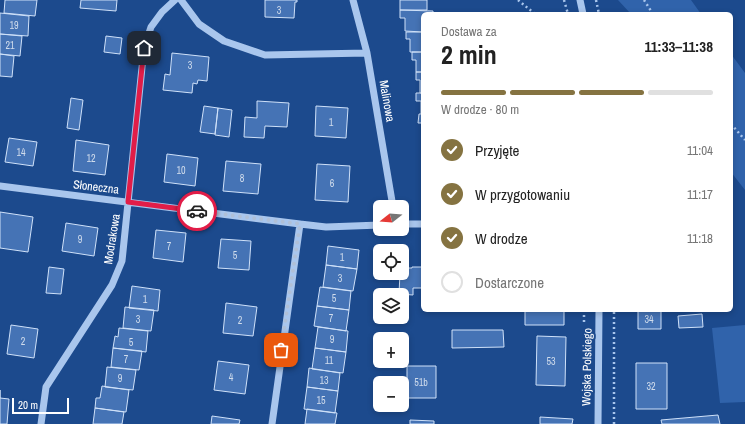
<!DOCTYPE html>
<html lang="pl">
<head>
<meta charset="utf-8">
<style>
  :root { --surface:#fff; --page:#f2f2f2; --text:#222; --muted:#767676; --line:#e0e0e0; --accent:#857341 }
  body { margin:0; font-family:"Archivo Narrow",sans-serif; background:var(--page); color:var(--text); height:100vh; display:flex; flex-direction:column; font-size:15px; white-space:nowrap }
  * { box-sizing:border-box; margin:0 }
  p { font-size:13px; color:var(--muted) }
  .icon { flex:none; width:22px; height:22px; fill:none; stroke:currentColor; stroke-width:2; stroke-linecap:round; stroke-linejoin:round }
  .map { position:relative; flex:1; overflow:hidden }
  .sheet { position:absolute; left:421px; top:12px; width:312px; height:300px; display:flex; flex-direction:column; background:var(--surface); border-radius:6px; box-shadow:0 2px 6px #0003 }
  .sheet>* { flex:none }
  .needle { width:26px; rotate:253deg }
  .buttons { position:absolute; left:373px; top:200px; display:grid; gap:8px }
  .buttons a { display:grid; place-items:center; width:36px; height:36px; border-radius:6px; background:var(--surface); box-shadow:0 2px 6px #0003; font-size:20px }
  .scale { position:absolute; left:12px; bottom:10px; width:57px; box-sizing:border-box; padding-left:4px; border:2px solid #fff; border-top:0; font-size:11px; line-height:14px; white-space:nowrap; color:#fff; -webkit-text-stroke:3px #1c4a8d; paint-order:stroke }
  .pin { position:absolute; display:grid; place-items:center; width:34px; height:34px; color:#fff; margin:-17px; border-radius:8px; box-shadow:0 2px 6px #0006 }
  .courier { position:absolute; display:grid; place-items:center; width:40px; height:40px; margin:-20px; border:3px solid #e11d48; border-radius:50%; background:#fff; color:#222; box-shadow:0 1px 5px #0007 }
  .overview em { font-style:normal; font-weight:700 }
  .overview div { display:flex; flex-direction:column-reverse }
  .overview { display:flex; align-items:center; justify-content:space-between; height:68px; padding:0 20px }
  h1 { font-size:26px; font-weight:700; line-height:30px }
  .bar { display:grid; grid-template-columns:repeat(4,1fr); gap:6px 4px; align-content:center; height:48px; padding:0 20px }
  .bar i { height:5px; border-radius:3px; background:var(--line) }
  .bar .active { background:var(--accent) }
  .bar p { grid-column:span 4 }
  ol { padding:0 20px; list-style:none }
  li { display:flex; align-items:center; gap:12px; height:44px }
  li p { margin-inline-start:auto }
  li .icon { padding:4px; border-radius:50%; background:var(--accent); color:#fff; stroke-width:4 }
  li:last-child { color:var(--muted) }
  li i { width:22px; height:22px; border:2px solid var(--line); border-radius:50% }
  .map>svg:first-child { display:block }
</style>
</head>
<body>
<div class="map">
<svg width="745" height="424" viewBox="0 0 745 424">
  <rect width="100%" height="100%" fill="#1c4a8d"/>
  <path fill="#3063ab" d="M618,0H691L701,14H631Z
    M731,54L745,73V190L731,172Z
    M745,325V402L720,403L712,328Z"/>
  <path fill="#4573b5" stroke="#cfe1f9" d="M5,0H37L35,16L4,13Z
    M81,0H117L116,11L80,8Z
    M265,0H297V2H295L294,18L265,17Z
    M400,0H427V10H400Z
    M400,10L433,11V14H423V32L405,31V18H400Z
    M0,13L29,16L28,36L0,34Z
    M406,32H423V52H410V39H406Z
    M0,34L22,36L20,56L0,54Z
    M106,36L122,38L120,54L104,52Z
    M412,52H423V72H416V60H412Z
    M172,53L209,57L207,81L198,80L197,84L193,83L192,93L163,90L165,74L170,75Z
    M0,54L14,56L12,77L0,76Z
    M416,72H423V93H420V80H416Z
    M416,93H423V114H421V101H416Z
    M71,98L83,100L79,130L67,128Z
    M257,101L289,103L287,127L265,126L264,138L244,137L245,117L257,118Z
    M204,106L218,108L215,134L200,132Z
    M316,106L348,108L346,138L315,136Z
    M218,108L232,110L229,137L215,135Z
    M419,114H423V134H422V123H418Z
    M9,138L37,142L33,166L5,162Z
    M76,140L109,145L105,175L73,171Z
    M167,154L198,158L195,186L164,182Z
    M226,161L261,164L258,194L223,191Z
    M317,164L350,166L348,202L315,200Z
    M0,212L33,217L28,252L0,248Z
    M66,223L98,228L94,256L62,251Z
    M156,230L186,233L183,262L153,258Z
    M221,239L251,241L249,270L218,268Z
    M328,246L359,250L357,269L326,265Z
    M326,265L357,269L353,291L323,287Z
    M49,267L64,269L61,294L46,293Z
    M412,267H423V288H413V295L399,294L400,273H402V268H412Z
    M132,286L160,290L158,311L129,308Z
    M320,287L351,291L349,310L317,306Z
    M226,303L257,307L253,336L223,333Z
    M317,306L349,310L346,331L314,326Z
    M125,307L154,310L151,331L123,328Z
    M525,310H564V325H525Z
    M638,310H661V329H638Z
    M702,314L703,327L679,328L678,316Z
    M11,325L38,329L34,358L7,354Z
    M318,327L348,331L346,352L315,348Z
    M119,328L148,331L146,352L113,348L115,336L118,337Z
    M452,330H503L504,347L452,348Z
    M537,336L566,337L565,386L536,385Z
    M113,348L142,351L139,370L111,367Z
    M315,348L346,352L343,373L312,369Z
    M218,361L249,365L245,394L214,390Z
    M636,363H667V409H636Z
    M407,366H436V398H407Z
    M107,367L136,370L133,390L105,387Z
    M309,368L340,373L338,391L307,387Z
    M102,386L129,390L126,412L95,408L96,398H100Z
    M307,387L338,391L335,413L304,409Z
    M0,390V398L9,399L7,424H0Z
    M95,408L124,412L122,424H93Z
    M307,409L337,413L335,424H305Z
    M718,415L720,424H662L661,420Z
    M212,416L240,420L239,424H211Z
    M540,417L573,419L572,424H540Z
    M410,420L434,421V424H410Z"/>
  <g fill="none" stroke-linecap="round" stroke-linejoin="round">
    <path stroke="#a9c6ed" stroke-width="2.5" stroke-dasharray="2 3" stroke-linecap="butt" d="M518,0L535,14
      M564,0L568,14
      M596,0L599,14
      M644,0L653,14
      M731,124L745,140
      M584,310V324
      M614,424V310"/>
    <path stroke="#a9c6ed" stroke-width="7" d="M181,0L199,24L224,41L265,55L367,53
      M353,0L367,53L393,207
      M580,0L583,14
      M0,186L300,224L326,227L380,225
      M402,224H423
      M41,424L46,387L112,285L122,261L144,48L151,27L162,12L175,0
      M272,424L300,224
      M598,424L599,310"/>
  </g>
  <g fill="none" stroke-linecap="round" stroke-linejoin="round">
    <path stroke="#b0c0d7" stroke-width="4" stroke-dasharray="0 7.2" d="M197,211L300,224L281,350"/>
    <path stroke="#e11d48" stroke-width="5" d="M144,48L128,202L197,211"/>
  </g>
  <g text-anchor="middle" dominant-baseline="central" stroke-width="4" stroke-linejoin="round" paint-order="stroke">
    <g font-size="10" fill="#d0dcec">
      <text x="279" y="10">3</text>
      <text x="14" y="25">19</text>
      <text x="10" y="45">21</text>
      <text x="190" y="65">3</text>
      <text x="331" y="122">1</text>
      <text x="21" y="152">14</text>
      <text x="91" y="158">12</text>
      <text x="181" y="170">10</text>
      <text x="242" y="178">8</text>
      <text x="332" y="183">6</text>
      <text x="80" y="239">9</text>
      <text x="169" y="246">7</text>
      <text x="235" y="255">5</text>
      <text x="342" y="257">1</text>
      <text x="340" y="278">3</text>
      <text x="334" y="298">5</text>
      <text x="145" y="299">1</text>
      <text x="331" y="318">7</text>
      <text x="138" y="319">3</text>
      <text x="649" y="319">34</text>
      <text x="240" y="320">2</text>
      <text x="332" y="339">9</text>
      <text x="23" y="341">2</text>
      <text x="131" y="342">5</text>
      <text x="126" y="359">7</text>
      <text x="329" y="360">11</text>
      <text x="551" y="361">53</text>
      <text x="231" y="377">4</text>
      <text x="120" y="378">9</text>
      <text x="324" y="380">13</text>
      <text x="421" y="382">51b</text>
      <text x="651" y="386">32</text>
      <text x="321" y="400">15</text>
    </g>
    <g font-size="12" fill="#fff" stroke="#1c4a8d">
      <text transform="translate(387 101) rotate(80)">Malinowa</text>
      <text transform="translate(96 187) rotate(7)">Słoneczna</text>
      <text transform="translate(112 239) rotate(-81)">Modrakowa</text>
      <text transform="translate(587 367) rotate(-89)">Wojska Polskiego</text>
    </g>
  </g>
</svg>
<div class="buttons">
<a><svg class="needle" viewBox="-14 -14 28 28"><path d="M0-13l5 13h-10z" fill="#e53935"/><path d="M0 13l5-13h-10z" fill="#767676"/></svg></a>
<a><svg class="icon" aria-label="locate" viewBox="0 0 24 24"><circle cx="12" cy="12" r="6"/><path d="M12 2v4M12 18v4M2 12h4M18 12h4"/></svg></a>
<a><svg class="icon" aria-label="layers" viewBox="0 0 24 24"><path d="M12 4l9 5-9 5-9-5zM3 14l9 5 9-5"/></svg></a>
<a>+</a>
<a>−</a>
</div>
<div class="scale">20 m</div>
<div class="pin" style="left:281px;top:350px;background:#ea580c"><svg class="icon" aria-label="bag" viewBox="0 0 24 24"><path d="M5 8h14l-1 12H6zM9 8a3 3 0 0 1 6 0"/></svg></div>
<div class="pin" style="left:144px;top:48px;background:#1f2937"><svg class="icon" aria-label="home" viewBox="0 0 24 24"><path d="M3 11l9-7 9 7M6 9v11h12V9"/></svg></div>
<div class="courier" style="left:197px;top:211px"><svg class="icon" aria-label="car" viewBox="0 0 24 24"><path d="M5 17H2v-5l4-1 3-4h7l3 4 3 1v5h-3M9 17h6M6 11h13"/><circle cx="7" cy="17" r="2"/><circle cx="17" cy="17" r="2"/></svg></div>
<section class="sheet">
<div class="overview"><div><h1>2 min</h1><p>Dostawa za</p></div><em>11:33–11:38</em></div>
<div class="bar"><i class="active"></i><i class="active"></i><i class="active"></i><i></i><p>W drodze · 80 m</p></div>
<ol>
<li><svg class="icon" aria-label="check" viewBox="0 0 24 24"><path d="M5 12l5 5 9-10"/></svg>Przyjęte<p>11:04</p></li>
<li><svg class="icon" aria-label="check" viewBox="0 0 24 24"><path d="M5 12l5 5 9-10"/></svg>W przygotowaniu<p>11:17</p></li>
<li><svg class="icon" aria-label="check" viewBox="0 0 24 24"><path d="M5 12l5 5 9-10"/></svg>W drodze<p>11:18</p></li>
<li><i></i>Dostarczone</li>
</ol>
</section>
</div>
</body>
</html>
